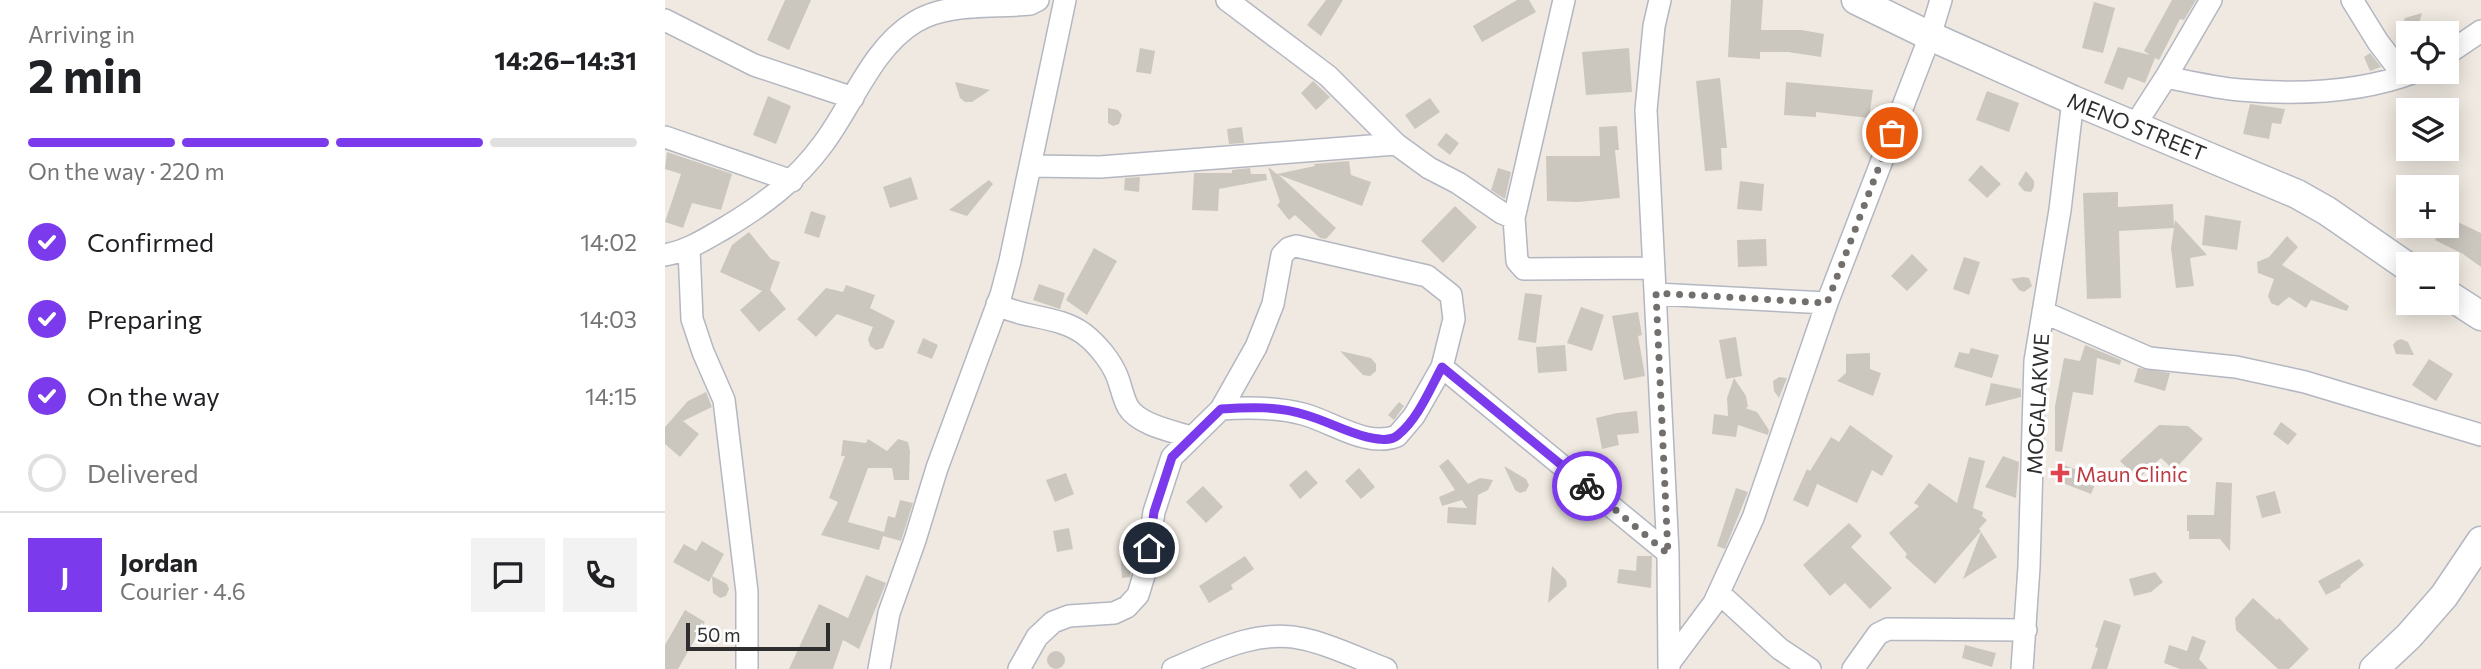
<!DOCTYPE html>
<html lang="en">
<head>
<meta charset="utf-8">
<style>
  :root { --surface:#fff; --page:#f2f2f2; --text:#202124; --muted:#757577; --line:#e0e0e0; --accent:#7c3aed }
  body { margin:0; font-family:Commissioner,sans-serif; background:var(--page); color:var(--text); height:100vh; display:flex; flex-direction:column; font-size:26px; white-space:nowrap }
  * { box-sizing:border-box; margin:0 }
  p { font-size:23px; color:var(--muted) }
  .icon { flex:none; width:38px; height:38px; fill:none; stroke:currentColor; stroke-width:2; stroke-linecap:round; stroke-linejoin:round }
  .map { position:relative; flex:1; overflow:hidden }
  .details { display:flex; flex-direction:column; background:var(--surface); width:665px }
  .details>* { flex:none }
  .buttons { position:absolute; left:1731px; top:21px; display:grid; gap:14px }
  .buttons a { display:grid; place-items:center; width:63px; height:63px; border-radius:0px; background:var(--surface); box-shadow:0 4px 18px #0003; font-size:35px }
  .scale { position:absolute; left:21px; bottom:18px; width:144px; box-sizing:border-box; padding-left:7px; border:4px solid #2e2e2e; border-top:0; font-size:19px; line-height:24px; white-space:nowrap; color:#2e2e2e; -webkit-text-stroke:5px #fff; paint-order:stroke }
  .pin { position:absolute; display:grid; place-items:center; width:60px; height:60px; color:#fff; margin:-30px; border:4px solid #fff; border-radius:50%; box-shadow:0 2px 7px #0007 }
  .courier { position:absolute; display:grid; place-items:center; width:70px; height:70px; margin:-35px; border:5px solid #7c3aed; border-radius:50%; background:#fff; color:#222; box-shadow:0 2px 9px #0007 }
  .summary em { font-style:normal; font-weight:700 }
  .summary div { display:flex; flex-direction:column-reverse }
  .summary { display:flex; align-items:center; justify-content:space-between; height:119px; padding:0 28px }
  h1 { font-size:46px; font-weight:700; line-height:52px }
  .bar { display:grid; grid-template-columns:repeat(4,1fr); gap:10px 7px; align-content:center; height:84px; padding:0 28px }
  .bar i { height:9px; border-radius:5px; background:var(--line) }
  .bar .selected { background:var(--accent) }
  .bar p { grid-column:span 4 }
  .line { display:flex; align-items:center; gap:18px; padding:0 28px; border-top:2px solid var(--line) }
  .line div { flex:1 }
  .round { display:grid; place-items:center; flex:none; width:74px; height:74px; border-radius:0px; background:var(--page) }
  ol { padding:0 28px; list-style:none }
  li { display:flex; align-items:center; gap:21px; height:77px }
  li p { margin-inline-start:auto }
  li .icon { padding:7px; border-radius:50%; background:var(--accent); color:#fff; stroke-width:4 }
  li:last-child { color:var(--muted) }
  li i { width:38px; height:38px; border:4px solid var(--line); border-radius:50% }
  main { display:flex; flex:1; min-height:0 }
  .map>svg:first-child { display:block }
</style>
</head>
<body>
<main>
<section class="details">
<div class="summary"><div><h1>2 min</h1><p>Arriving in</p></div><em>14:26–14:31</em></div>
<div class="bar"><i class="selected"></i><i class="selected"></i><i class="selected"></i><i></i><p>On the way · 220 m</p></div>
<ol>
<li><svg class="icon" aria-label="check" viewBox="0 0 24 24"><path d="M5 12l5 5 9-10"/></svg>Confirmed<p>14:02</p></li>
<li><svg class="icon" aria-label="check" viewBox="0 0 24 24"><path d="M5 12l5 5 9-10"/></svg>Preparing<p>14:03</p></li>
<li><svg class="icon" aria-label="check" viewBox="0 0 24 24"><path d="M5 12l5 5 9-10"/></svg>On the way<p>14:15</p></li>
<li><i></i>Delivered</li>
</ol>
<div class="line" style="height:126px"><b class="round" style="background:var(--accent);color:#fff">J</b><div><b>Jordan</b><p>Courier · 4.6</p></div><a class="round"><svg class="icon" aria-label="chat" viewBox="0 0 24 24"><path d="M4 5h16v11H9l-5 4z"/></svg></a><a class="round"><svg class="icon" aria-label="phone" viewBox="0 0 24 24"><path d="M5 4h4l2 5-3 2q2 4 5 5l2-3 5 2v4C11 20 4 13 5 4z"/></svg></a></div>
</section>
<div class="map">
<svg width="1816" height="669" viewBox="0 0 1816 669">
  <rect width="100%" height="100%" fill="#efe9e1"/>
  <path fill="#cbc7bf" d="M120,0H146L124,50L102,40Z
    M661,0H678L656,36L642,25Z
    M852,0H864L871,12L817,42L808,26Z
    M1066,0H1098L1096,30H1137L1159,34L1156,57L1123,52H1095V59L1063,57Z
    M1507,0H1531L1519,20L1515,19L1494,60L1490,58L1480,83L1463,77L1458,90L1439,83L1453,47L1485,55L1479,51Z
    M1429,2L1450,8L1438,53L1417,48Z
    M1757,13L1752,30L1747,33L1740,31L1738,23L1740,18Z
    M475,48L490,51L486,74L471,72Z
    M964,48L967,92L921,95L917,52Z
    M1705,53L1716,67L1705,71L1699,57Z
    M1055,78L1062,148H1056L1057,170L1040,171L1031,81Z
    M648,81L665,97L651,110L636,93Z
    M290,82L325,90L307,102H300L295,98Z
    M1121,82L1208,90L1204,118L1151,112V117L1119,115Z
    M1322,91L1354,103L1344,132L1311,120Z
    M103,96L126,106L111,144L88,135Z
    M765,98L775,112L750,129L740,115Z
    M1585,104L1620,109L1616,124L1607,123L1604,139L1578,134Z
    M443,108L453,110L457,115L454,124L448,126L443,123Z
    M952,126L954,150H950L955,198L913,202L882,201L881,156H935L934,127Z
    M577,127L579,143L564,144L562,129Z
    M781,133L794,143L785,155L772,145Z
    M2,152L67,174L56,210L27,203L18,228L0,222L16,174L0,169Z
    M684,161L686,175L706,182L697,206L614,175L671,228L661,239L655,238L630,215L624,220L612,205L615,202L603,167L612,174L650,166L649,164Z
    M1316,165L1336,184L1322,198L1303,180Z
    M585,168L586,174H601L602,180L554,189L553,211L527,210L529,173H567V170Z
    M833,168L846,172L840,199L826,190Z
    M1361,171L1369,181V187L1366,192L1359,191L1353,184Z
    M246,177L253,199L225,208L218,187Z
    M475,177L474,192L459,190L460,178Z
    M324,180L328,184L302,216L284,210Z
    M1075,181L1099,184L1097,211L1072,209Z
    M1453,192V207L1508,204L1509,227L1510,220L1542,255L1525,258L1529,286L1511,288L1506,248L1509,228L1454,231L1456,298L1422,299L1418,193Z
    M790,206L812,227L778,263L756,241Z
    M146,211L161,216L154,238L139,233Z
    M1540,215L1576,221L1572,250L1537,245Z
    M1782,217L1816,233V267L1798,254L1770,240L1777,226H1782Z
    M84,232L106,259L115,262L105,290L121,309L94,332L75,310L97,291L55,272L67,245Z
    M1622,236L1633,247L1617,265L1684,306L1682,311L1646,300L1641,308L1624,297L1613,306L1606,303L1603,296L1609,279L1593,273L1592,262L1604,257Z
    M1101,239L1102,266L1073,267L1072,240Z
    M429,248L452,261L422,315L401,300Z
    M1247,254L1263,270L1242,291L1226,276Z
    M1299,257L1315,262L1304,295L1288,289Z
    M1358,277L1364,278L1367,286L1359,292L1354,290L1346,279Z
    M374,284L400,293L395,309L368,300Z
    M181,285L210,295L205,308L230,321L218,348L211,350L205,346L203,339L208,327L172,314L151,337L132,319L161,288L178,292Z
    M860,293L877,295L871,343L853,340Z
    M916,307L939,315L927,351L902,343Z
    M973,312L977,335L973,336L980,376L959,380L947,316Z
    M1071,337L1077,376L1061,379L1054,340Z
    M258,338L273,345L267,359L252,353Z
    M1736,339L1743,342L1749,355L1731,354L1728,345L1731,341Z
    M900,345L902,371L873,373L871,347Z
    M1420,345L1456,360L1455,365L1432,358L1428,395L1408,392L1397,452L1390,451V406L1399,358L1415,361Z
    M1306,348L1334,355L1327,378L1289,367L1294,352L1304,354Z
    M675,351L706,358L711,364V371L705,376L698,375Z
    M1205,353V369L1216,373L1208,396L1172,381L1181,373V354Z
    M1764,359L1788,374L1771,401L1747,385Z
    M1473,368L1505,373L1500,391L1469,382Z
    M1114,377L1122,378L1114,398L1109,391L1108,381Z
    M1069,378L1081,396L1083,407L1080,408L1092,412L1104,430L1103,435L1073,425L1071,437L1047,434L1049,414L1063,416L1062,398Z
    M1326,383L1356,389V397L1320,406Z
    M41,392L47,407L18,421L34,434L15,457L0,444V427L23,401Z
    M734,402L739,406L729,420L723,415Z
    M972,411L974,433L952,435L954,445L937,449L931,418L952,413Z
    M1616,422L1632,434L1623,445L1608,434Z
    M1185,425L1228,456L1217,476L1207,470L1192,503L1152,484L1143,507L1128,500L1142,469L1145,471L1166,437L1174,442Z
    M1494,425L1523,426L1538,439L1509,470L1496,458L1473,479L1455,461Z
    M203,439L222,451L233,439L243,442L245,451L244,480H229L227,468H203L183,522L219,532L223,516L230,518L235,500L248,503L236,541L218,536L214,550L156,535L173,502L164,498L180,456H176L178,440L201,443Z
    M1338,456L1354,462L1351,498L1320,487Z
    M1304,457L1320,461L1308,508L1318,512L1317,516L1322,520L1314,529L1316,531L1270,584L1240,557L1242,554L1224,533L1254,506L1249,503L1264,483L1292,503Z
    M783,459L803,484L815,478L828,480L823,490L813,495L811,525L782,523L783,507L802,508L797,500L777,506L774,497L790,490L774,466Z
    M1390,462L1433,477L1426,494L1390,480Z
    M839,466L861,479L864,485L861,491L855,493L850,490Z
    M694,468L710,487L696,499L680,481Z
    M641,470L653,483L635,499L624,485Z
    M401,473L409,494L390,502L381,480Z
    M1551,482L1567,483L1565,551L1555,539H1524V531H1522V515H1549Z
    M538,486L558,507L541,523L521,502Z
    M1071,488L1083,492L1060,549L1052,546Z
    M1610,491L1616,513L1597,518L1591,496Z
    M1184,523L1197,536L1186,547L1227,588L1205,609L1180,583L1165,596L1138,565Z
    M404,528L408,549L392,552L388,531Z
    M1316,532L1332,557L1298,579Z
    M472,540L465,577L457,578L454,541Z
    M37,541L59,554L44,582L8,562L19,544L31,551Z
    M580,556L589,569L566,585L568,589L544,603L534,586Z
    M972,556H987L986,588L952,583L954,569L971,571Z
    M1694,559L1699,565L1675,585L1676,587L1661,595L1653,581Z
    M887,566L901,580L902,586L883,603Z
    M1490,572L1498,582L1486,592L1469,596L1464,579Z
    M201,575L221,583L194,649L178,640L168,669H124L154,604L183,618Z
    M47,576L62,584L64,589L61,596L55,598L48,593Z
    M1588,598L1612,620L1614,618L1644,649L1624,669H1613L1571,630L1570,618Z
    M20,610L40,622L13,669H0V645Z
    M1439,620L1456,625L1442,669H1426L1433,648L1430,647Z
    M1527,636L1541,641L1534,659L1543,669H1515L1499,663L1504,645L1522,651Z
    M1300,645L1331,653L1327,667L1297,658Z
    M382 660a9 9 0 1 1 18 0a9 9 0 1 1-18 0Z"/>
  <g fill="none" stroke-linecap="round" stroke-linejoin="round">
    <g stroke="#b4b7c1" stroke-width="24">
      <path id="minor" d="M562,0L663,76L731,144L764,168L793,183L837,213L849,218
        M899,0L849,218L852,261L859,269L989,268
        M995,0L989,26L981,110L1003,553L1004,667
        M1687,0L1713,42L1739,76
        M0,20L89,65L188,98
        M1782,54L1816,31
        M1501,77C1526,82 1551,88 1575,90C1633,95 1695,93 1750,72
        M1470,125L1501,77L1546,0
        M0,137L127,181
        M365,166L435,167L731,144
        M24,249L27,319L38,352L59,400L82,592V669
        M0,255C22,251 39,240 58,229C97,206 131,181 158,144C188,104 207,48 250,22C282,2 329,8 365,4L373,0
        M991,294L1162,303
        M332,304C358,319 394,315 419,334C432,344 446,361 452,376C456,386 458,398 463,407C474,425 507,431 526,437
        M1378,312L1484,358L1571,367L1640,382L1816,435
        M777,367L1003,553
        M1054,593L1115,649L1145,669
        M1005,662L1049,603L1088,518L1162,303L1265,36L1276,0
        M214,669L224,613L250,540L272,468L336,295L345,261L400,0
        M354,669L372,637L388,622L404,616L449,613L462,607L473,595L480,572L489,512L507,457L556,409L591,347L608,304L617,255L624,248L631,246L762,276L786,295L789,319L777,367L749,416L732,436C701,448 668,422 638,414C610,407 584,407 556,409
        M508,669C548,652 593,628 639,639C667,645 694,659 721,669
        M1188,669L1213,634L1223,629L1361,630
        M1357,669L1364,567L1370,361L1395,210L1408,100"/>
    </g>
    <g stroke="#b4b7c1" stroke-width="31">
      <path id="tertiary" d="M1191,0L1265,36L1408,100L1632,194L1662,211L1743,267
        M1782,294L1816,316
        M1709,669L1744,636L1779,596L1816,541"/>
    </g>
    <use href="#minor" stroke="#fff" stroke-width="21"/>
    <use href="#tertiary" stroke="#fff" stroke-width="28"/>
  </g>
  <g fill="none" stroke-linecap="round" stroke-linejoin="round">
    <path stroke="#726f6d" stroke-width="7" stroke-dasharray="0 12.6" d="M922,486L1003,554L991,293L1162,303L1227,133"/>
    <path stroke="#7c3aed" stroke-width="9" d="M484,548L489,512L507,457L556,409C585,407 613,406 641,415C662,421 681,432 702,437C712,439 725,442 733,435C753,419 765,389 777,367L922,486"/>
  </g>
  <path fill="#e0444e" stroke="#fff" stroke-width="2.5" d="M1391.5 462.5h7v7h7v7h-7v7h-7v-7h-7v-7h7z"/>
  <g text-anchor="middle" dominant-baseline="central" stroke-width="7" stroke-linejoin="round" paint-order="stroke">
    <g font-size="21" fill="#2e2e2e" stroke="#fff">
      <text transform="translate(1472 126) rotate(22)">MENO STREET</text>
      <text transform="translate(1372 404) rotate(-87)">MOGALAKWE</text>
    </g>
    <g font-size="21" fill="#be3a42" stroke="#fff" text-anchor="start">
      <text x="1411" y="473">Maun Clinic</text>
    </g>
  </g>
</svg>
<div class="buttons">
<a><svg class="icon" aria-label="locate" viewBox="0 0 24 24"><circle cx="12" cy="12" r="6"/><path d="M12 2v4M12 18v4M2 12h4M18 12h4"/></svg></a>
<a><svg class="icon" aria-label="layers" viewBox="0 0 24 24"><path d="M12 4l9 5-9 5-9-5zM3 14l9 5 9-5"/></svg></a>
<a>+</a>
<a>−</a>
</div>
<div class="scale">50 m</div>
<div class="pin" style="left:1227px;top:133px;background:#ea580c"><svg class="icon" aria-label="bag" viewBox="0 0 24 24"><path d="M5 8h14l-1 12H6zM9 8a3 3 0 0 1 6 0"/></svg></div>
<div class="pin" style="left:484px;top:548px;background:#1f2937"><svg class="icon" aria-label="home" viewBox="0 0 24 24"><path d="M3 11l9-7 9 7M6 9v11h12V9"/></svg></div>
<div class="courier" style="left:922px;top:486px"><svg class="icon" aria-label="bike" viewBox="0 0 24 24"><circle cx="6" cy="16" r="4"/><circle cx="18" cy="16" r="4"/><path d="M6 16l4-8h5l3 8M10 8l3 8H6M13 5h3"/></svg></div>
</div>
</main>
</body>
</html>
